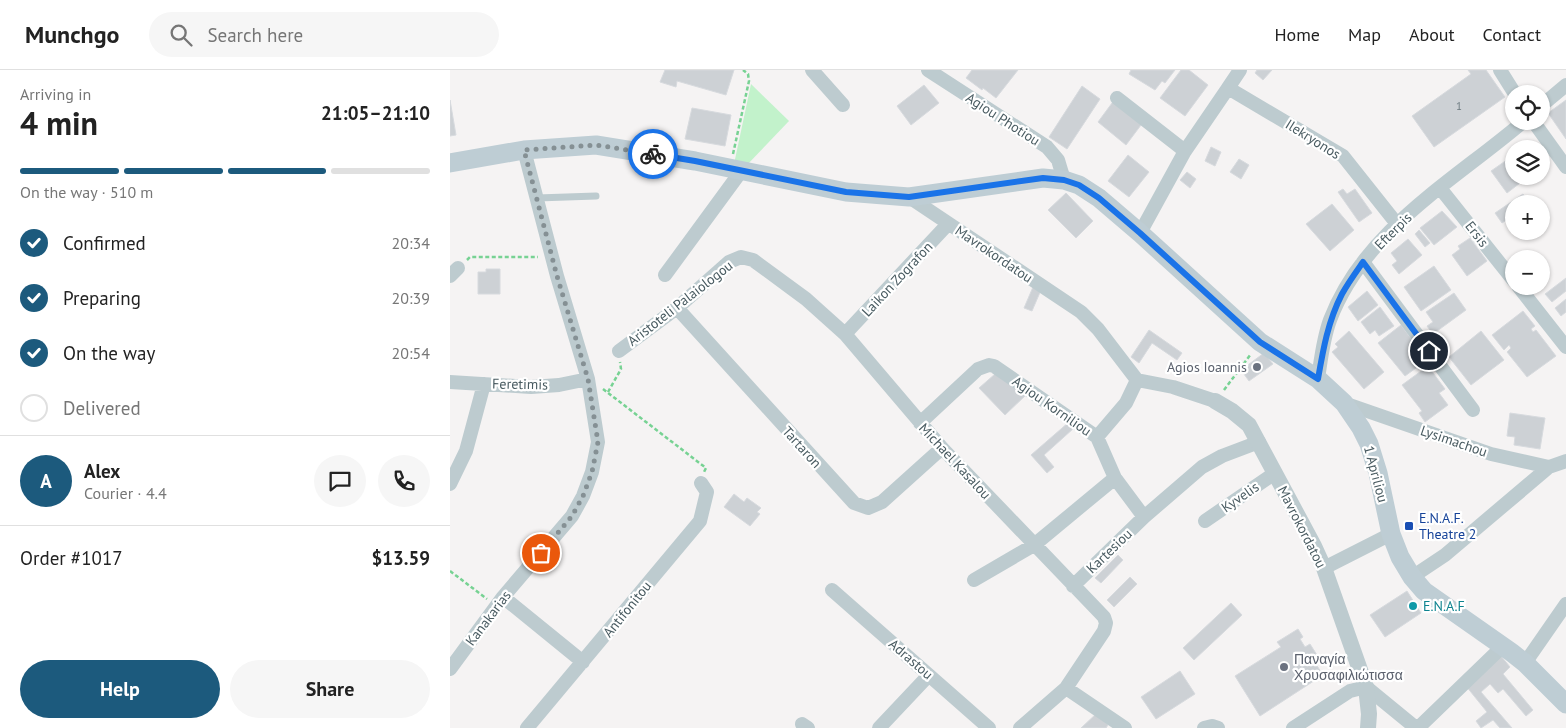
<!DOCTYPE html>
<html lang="en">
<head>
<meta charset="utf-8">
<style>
  :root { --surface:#fff; --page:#f6f6f6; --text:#222; --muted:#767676; --line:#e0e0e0; --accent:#1c5a7d }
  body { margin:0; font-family:"PT Sans",sans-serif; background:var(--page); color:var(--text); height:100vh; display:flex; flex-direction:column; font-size:19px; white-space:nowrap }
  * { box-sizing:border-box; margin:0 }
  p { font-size:16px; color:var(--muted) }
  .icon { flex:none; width:28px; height:28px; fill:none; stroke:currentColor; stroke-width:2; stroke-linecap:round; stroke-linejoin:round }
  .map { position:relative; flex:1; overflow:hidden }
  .side { display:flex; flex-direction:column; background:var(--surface); width:450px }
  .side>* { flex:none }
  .tools { position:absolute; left:1055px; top:15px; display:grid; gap:10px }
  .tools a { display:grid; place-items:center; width:45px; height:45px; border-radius:50%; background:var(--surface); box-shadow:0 1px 4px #0004; font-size:25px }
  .pin { position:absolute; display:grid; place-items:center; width:42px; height:42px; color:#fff; margin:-21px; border:2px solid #fff; border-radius:50%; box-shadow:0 1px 5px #0007 }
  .courier { position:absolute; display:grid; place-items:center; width:50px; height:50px; margin:-25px; border:4px solid #1a73e8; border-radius:50%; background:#fff; color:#222; box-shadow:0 1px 6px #0007 }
  .headline em { font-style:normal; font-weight:800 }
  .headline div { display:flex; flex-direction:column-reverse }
  .headline { display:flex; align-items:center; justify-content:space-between; height:85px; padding:0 20px }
  h1 { font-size:32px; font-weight:800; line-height:38px }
  .bar { display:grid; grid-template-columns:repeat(4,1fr); gap:8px 5px; align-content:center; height:60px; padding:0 20px }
  .bar i { height:6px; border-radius:4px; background:var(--line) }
  .bar .active { background:var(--accent) }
  .bar p { grid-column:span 4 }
  .line { display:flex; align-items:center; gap:12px; padding:0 20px; border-top:1px solid var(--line) }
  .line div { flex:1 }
  .round { display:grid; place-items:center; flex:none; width:52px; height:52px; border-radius:26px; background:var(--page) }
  ol { padding:0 20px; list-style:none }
  li { display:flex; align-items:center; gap:15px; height:55px }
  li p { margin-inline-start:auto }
  li .icon { padding:5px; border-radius:50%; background:var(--accent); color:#fff; stroke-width:4 }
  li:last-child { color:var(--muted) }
  li i { width:28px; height:28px; border:2px solid var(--line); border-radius:50% }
  .button { display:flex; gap:10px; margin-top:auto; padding:10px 20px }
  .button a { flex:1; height:58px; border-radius:30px; background:var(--accent); color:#fff; font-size:20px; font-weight:800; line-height:58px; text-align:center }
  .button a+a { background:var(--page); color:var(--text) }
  header { display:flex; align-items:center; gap:30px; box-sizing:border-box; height:70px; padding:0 25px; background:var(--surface); border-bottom:1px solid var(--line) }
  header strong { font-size:24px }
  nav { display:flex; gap:28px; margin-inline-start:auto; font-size:18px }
  .search { width:350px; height:45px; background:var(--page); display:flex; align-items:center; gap:12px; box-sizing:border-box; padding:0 18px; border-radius:28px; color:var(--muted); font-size:19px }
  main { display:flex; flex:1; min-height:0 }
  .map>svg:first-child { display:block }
</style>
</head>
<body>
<header>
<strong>Munchgo</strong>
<div class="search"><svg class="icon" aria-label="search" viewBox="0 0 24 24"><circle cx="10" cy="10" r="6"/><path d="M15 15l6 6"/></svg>Search here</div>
<nav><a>Home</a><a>Map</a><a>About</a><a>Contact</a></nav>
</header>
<main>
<section class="side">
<div class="headline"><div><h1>4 min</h1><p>Arriving in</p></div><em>21:05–21:10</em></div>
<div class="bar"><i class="active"></i><i class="active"></i><i class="active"></i><i></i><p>On the way · 510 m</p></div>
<ol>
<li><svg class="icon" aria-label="check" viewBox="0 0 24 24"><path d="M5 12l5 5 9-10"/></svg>Confirmed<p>20:34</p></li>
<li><svg class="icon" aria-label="check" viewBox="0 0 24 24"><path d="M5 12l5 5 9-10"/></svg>Preparing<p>20:39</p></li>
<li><svg class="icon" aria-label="check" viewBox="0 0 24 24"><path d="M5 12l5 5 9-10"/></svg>On the way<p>20:54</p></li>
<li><i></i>Delivered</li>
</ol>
<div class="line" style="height:90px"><b class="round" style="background:var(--accent);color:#fff">A</b><div><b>Alex</b><p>Courier · 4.4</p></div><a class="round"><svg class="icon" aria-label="chat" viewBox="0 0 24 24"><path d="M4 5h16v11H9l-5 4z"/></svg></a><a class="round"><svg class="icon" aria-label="phone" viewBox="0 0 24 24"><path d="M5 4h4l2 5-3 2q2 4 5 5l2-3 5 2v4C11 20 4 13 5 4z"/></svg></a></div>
<div class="line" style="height:65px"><div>Order #1017</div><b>$13.59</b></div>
<div class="button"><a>Help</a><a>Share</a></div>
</section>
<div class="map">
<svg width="1116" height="658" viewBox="0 0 1116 658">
  <rect width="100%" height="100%" fill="#f5f3f3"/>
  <path fill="#c2f2cb" d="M301,14L339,51L295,97L284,94Z"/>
  <path fill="#cdd1d5" stroke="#d7dade" d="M215,0H284L276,25L227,11L226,17L210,12Z
    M522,0H568L546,28L533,18L532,20L516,8Z
    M681,0H725L715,13L712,11L705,20L679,4Z
    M731,0H739L758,15L735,46L710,28Z
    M807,0H822L813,10L805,3Z
    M1018,0H1036L1055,27L984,77L962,46L1021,4Z
    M474,15L489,33L461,55L447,36Z
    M632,16L650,29L617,79L599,67Z
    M665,29L694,51L676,75L648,52Z
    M0,30L6,65L0,66Z
    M1116,30V69L1098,43Z
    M242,38L281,45L275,76L235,69Z
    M761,77L771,82L765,96L755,91Z
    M678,85L699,102L679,127L658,111Z
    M1064,85V106H1071L1074,110L1057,123L1041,101Z
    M789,89L799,95L791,109L780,102Z
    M737,102L746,109L740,118L730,110Z
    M893,119L897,124L905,119L922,143L909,152L888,122Z
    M616,123L643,151L626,168L598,140Z
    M1073,124L1080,134H1064V154L1062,155L1058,149L1052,153L1045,143Z
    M882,134L904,160L880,181L856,154Z
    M992,141L1007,157L984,175L970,158Z
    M969,160L980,173L975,177L965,164Z
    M1020,168L1037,191L1017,206L1002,185L1010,179L1008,176Z
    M958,169L972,185L949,204L942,195L947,191L941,183Z
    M984,196L1001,220L971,241L954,217Z
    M36,199H50V224H28V202H36Z
    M1116,208V221L1102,232L1095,224Z
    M583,217L591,220L582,241L574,238Z
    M917,221L928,235L908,251L898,237Z
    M1004,223L1016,240L983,264L977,256L983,252L976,242Z
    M1116,229V242L1111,246L1105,238Z
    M930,237L944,256L929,266L925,260L920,264L911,252Z
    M1073,241L1085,256L1081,259L1083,262L1086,260L1106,286L1077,307L1057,282L1061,278L1059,275L1054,280L1042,265Z
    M951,255L977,290L955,306L928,273Z
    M699,260L732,283L727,290L702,273L689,293L681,287Z
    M899,261L934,302L914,319L882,282L888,277L885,274Z
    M1031,261L1054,290L1021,315L999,287Z
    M814,283L823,294L799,311L791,300Z
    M978,296L995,319L989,323L998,335L975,352L969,343L972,341L952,315Z
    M545,304L576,325L555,345L529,318Z
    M1060,343L1095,348L1090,379L1064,375L1065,367L1057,366Z
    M619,352L624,358L594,385L604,397L597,403L581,385Z
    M284,424L294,432L297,428L311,438L307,442L310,444L300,456L274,437Z
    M668,485L673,490L651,513L645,508Z
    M680,507L687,514L664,537L657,530Z
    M957,521L971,543L935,567L920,545Z
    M781,533L792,545L744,590L733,578Z
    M848,559L853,567L850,569L855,577L860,574L867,585L862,588L873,605L810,646L785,606L831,577L827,572Z
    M1051,586L1060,597L1053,604L1083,640L1076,646L1053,619L1048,623L1040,614L1031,622L1062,658H1050L1043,650L1031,658L1026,651L1037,642L1016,616Z
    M730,601L745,624L706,649L691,627Z
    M647,643L658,655L656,658H631Z"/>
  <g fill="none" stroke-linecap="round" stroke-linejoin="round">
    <path stroke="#77d293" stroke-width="2.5" stroke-dasharray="4 2.5" stroke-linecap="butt" d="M283,84L299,11L298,4L293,0
      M17,190L20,187H88
      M153,319L256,398L254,402
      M774,320L801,284
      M158,322L171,299L170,292
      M0,501L37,529"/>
    <path stroke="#bdcbcf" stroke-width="7" d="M87,128L146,126"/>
    <path stroke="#bdcbcf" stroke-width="14" d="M362,0L393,35
      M478,0L597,77L608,90L614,110
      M790,0L778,18L893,86L947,154
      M1050,0L1065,24
      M667,28L735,81L690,163
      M1091,36L1116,15
      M1083,51L1116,97
      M735,81L778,18
      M990,118L1064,211
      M459,127L631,242L648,259L687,310L723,317L765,331
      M913,192L1023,340
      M215,205L292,100
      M0,206L8,198
      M1068,216L1116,277
      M227,238L404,433L418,438L432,432L492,378
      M395,264L498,154
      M169,281L227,238L279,192L291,187L303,190L356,229L395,264L492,378L654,547L656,553L654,561L616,618L570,658
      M868,309C871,289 873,269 880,250C914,160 1005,110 1074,51
      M0,312L81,317L109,315L138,309
      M894,333L1041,384L1099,397L1116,391
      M470,353L528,299L539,295L544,296L647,367L665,408L694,447
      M647,367L676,333L687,310
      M0,414L16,381L34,314
      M755,451L825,403
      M874,498L941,464
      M962,507L995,485L1099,397
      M524,510L584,475L665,408
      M623,516L694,447L752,397L772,386L809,372
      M382,520L539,658
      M53,527L133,592
      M1075,593L1116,534
      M0,599L53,527L122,446L133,426L142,402L148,372L138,309L107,206L74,80
      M616,618L675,658
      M352,654L358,658
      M77,658L250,451L257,422L251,413
      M429,658L479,605
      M754,658L762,656L768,658
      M843,658L900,621L916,617L966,658
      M968,658L1053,576"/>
    <path stroke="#bdcbcf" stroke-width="16" d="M765,331L782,341L799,355L864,476L874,498L916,617L919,644L918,658"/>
    <path stroke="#becdd4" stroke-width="19" d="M0,93L74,80L146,75L245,91L396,122L459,127L593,108L614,110L629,115L649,128L690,163L810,272L868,309L894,333L911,358L919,374L928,403L941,464L950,487L962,507L974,521L1061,582L1075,593L1116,634"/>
  </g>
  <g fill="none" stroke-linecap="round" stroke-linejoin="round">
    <path stroke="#859094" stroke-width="5" stroke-dasharray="0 9" d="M91,483L122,446L133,426L142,402L148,372L138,309L107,206L74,80L146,75L203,84"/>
    <path stroke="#1a73e8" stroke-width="6" d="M203,84L245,91L396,122L459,127L593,108L614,110L629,115L649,128L690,163L810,272L868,309C873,280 878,251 892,224C898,213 906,202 913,192L979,281"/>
  </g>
  <g fill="#6b7280" stroke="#fff" stroke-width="2">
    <circle cx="807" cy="297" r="5"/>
    <circle cx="834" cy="597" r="5"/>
  </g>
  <rect fill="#1a4fb4" stroke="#fff" stroke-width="2" x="954" y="451" width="10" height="10" rx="2.5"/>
  <circle fill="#0f9aa8" stroke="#fff" stroke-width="2" cx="963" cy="536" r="5"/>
  <g text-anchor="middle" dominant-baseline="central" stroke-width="4.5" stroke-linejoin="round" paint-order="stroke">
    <g font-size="11" fill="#6a787e">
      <text x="1009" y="36">1</text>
    </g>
    <g font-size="14" fill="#495b61" stroke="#fff">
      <text transform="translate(553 49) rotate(33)">Agiou Photiou</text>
      <text transform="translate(863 69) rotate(32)">Ilekryonos</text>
      <text transform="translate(943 161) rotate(-45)">Efterpis</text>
      <text transform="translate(1027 164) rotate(52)">Ersis</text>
      <text transform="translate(544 184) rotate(34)">Mavrokordatou</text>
      <text transform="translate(447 209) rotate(-47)">Laikon Zografon</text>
      <text transform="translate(230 233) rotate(-38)">Aristoteli Palaiologou</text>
      <text transform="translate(70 314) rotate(1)">Feretimis</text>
      <text transform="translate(602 336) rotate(35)">Agiou Korniliou</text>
      <text transform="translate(1004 371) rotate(19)">Lysimachou</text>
      <text transform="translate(352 377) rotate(48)">Tartaron</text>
      <text transform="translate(505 391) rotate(47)">Michael Kasalou</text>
      <text transform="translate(926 404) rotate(75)">1 Apriliou</text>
      <text transform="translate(790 427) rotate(-35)">Kyvelis</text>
      <text transform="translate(852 457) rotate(63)">Mavrokordatou</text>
      <text transform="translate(659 481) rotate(-44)">Kartesiou</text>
      <text transform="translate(177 539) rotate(-51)">Antifonitou</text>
      <text transform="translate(38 548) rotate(-53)">Kanakarias</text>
      <text transform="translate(461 589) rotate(41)">Adrastou</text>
    </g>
    <g font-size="14" fill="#5b616d" stroke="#fff" text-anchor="end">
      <text x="797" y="297">Agios Ioannis</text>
      <text x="844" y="589" text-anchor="start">Παναγία<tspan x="844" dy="16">Χρυσαφιλιώτισσα</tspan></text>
    </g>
    <g font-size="14" fill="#164399" stroke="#fff" text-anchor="start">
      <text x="969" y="448">E.N.A.F.<tspan x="969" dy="16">Theatre 2</tspan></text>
    </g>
    <g font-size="14" fill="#0d838f" stroke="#fff" text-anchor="start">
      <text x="973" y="536">E.N.A.F</text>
    </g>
  </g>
</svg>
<div class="tools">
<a><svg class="icon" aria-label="locate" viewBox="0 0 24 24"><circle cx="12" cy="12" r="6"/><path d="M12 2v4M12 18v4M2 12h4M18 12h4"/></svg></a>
<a><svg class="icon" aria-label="layers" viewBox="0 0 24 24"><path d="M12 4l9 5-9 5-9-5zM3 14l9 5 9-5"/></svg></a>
<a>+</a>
<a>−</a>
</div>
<div class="pin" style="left:91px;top:483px;background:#ea580c"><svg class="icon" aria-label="bag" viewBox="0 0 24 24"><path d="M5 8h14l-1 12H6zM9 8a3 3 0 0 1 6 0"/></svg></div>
<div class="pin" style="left:979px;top:281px;background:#1f2937"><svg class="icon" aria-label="home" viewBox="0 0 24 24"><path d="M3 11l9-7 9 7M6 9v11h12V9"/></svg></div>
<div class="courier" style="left:203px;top:84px"><svg class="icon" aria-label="bike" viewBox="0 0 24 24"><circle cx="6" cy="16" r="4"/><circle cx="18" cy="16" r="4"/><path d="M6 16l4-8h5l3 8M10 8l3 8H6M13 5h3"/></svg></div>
</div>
</main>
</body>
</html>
